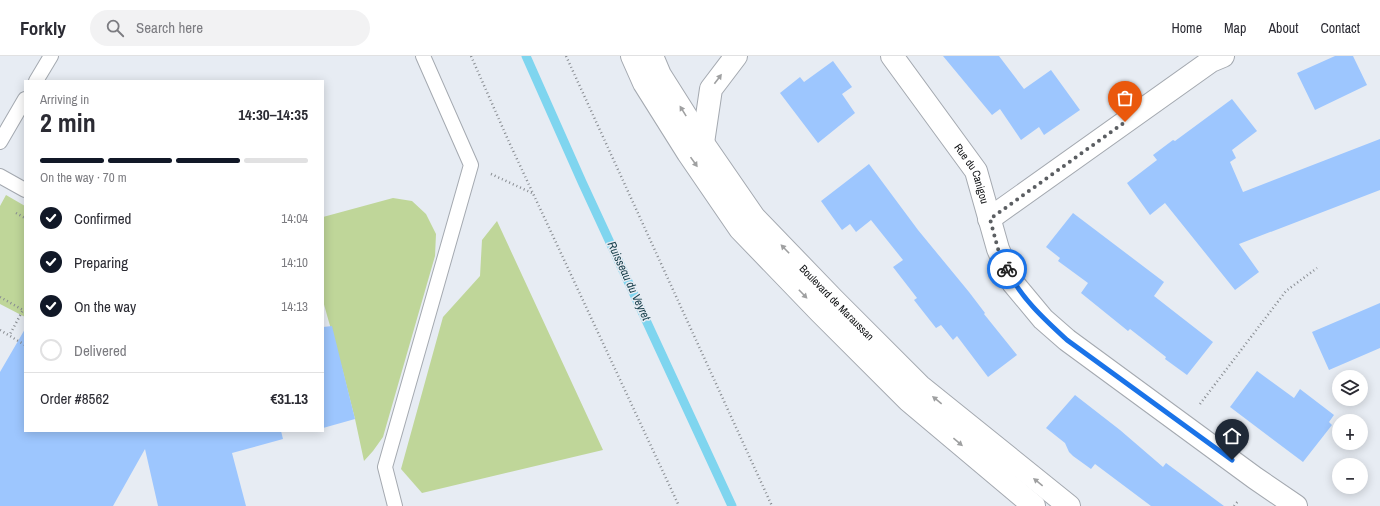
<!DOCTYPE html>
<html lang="en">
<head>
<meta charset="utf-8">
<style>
  :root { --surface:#fff; --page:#f2f2f3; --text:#2b2b33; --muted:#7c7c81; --line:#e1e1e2; --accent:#111827 }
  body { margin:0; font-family:"Archivo Narrow",sans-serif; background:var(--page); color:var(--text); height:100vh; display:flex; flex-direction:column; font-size:15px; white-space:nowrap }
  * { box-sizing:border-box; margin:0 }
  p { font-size:13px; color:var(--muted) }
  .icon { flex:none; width:22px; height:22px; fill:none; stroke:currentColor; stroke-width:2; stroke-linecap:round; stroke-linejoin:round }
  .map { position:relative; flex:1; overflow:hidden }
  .sheet { position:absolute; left:24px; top:24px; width:300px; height:352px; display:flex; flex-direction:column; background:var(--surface); border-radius:0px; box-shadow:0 2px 10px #0003 }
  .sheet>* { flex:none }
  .buttons { position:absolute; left:1332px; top:314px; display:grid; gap:8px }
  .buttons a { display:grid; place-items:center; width:36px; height:36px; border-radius:50%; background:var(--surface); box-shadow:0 2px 10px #0003; font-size:20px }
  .pin { position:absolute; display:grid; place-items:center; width:34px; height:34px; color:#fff; margin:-41px -17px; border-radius:50% 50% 50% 0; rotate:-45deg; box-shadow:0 0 4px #0007 }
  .pin .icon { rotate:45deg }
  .courier { position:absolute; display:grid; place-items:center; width:40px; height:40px; margin:-20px; border:3px solid #1a73e8; border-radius:50%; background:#fff; color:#222; box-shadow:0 1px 5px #0007 }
  .summary em { font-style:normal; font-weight:800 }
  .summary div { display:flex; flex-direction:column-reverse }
  .summary { display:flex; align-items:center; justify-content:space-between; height:68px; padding:0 16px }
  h1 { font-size:26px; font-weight:800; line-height:30px }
  .bar { display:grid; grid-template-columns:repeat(4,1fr); gap:6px 4px; align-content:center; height:48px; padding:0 16px }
  .bar i { height:5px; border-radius:3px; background:var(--line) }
  .bar .active { background:var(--accent) }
  .bar p { grid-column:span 4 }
  .line { display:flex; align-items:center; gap:10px; padding:0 16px; border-top:1px solid var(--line) }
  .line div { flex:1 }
  ol { padding:0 16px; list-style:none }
  li { display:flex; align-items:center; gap:12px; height:44px }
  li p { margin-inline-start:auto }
  li .icon { padding:4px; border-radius:50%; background:var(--accent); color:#fff; stroke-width:4 }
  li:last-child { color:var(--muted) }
  li i { width:22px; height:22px; border:2px solid var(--line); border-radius:50% }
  header { display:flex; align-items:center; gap:24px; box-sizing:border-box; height:56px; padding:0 20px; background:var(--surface); border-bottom:1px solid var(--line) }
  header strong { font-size:19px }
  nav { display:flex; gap:22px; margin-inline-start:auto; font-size:14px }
  .search { width:280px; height:36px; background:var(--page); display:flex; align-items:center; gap:10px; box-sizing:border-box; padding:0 14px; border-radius:22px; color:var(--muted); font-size:15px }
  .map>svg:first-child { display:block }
</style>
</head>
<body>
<header>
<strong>Forkly</strong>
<div class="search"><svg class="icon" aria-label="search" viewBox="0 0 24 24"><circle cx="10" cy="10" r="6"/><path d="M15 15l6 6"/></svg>Search here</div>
<nav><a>Home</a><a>Map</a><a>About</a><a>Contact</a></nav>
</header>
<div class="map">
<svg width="1380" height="450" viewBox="0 0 1380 450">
  <rect width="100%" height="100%" fill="#e7ecf3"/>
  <path fill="#bfd699" d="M6,139L25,150V261L0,248V150Z
    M393,142L412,145L426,158L436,178L435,200L383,381L373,395L364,405L355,363L343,316L323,245V161Z
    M497,165L603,394L422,437L401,413L443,261L480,220L482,184Z"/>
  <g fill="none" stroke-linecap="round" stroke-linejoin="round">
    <path stroke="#7fd5ef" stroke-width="9" d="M526,0L582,126L732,450"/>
  </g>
  <path fill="#9dc6fe" d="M943,0H999L1024,33L1051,14L1080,54L1044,79L1039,71L1021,84L1000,53L992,59Z
    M1335,0H1353L1367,29L1315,54L1297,17Z
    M833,5L852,31L842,38L855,57L818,87L780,37L800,21L804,26Z
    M1232,43L1257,75L1232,94L1236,102L1230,106L1243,136L1380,83V134L1239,188L1259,216L1235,234L1165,147L1150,159L1127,127L1157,104L1153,99L1173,84L1175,85Z
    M869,108L918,174L969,236L985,257L984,258L1017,299L988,321L957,280L953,284L941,269L936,272L914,244L917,242L893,211L903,204L871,164L856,176L850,168L842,174L821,145Z
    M1073,157L1164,226L1154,240L1213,286L1187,319L1165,303L1166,301L1130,273L1128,275L1081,237L1088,227L1058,205L1060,202L1046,191Z
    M1380,247V292L1329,314L1312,276Z
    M332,270L355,363L323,372V271Z
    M25,273V375H281L283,383L232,397L246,450H158L145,393L113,450H0V316Z
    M1257,315L1294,342L1300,333L1334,359L1329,366L1332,369L1303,406L1230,351Z
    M1075,339L1120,374L1163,411L1166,407L1224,450H1151L1095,408L1091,413L1073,400L1069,396L1065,387L1046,372Z"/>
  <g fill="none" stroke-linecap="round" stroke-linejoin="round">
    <g stroke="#a4a9b0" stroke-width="16">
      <path id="service" d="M36,25L51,0
        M0,86L25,43
        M0,120L25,134
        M395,450L385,411L471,109L423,0"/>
    </g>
    <g stroke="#a4a9b0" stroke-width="24">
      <g id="minor">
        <path id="s1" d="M892,0L976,115L998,193L1013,227L1043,263L1067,284L1255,422L1296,450"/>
        <path d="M703,87L711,33L736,0"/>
        <path d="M989,163L1211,5L1223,0"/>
      </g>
    </g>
    <g stroke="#a4a9b0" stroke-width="24">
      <g id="secondary">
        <path d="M632,0L644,27L688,97L740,173L820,256L908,344L1034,450"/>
        <path id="s2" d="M652,0L660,19L703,87L754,161L833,243L920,330L1069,450"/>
      </g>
    </g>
    <path stroke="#888c91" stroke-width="2.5" stroke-dasharray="1 3" stroke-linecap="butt" d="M471,0L509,86L679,450
      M566,0L772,450
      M491,118L532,137
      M16,157L25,162
      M0,241L23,254L9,280
      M0,274L25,289
      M1200,348L1286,235L1317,212
      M1234,450L1239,444"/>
    <use href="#service" stroke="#fff" stroke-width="14"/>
    <use href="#minor" stroke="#fff" stroke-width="22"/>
    <use href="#secondary" stroke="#fff" stroke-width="22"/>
  </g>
  <defs><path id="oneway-solid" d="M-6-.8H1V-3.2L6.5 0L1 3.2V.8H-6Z"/></defs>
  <g fill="#9fa0a1">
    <use href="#oneway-solid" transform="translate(718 23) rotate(-53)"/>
    <use href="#oneway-solid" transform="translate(683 55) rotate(-122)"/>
    <use href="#oneway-solid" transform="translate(694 106) rotate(55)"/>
    <use href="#oneway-solid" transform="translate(785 193) rotate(-134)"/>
    <use href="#oneway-solid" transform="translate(803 238) rotate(46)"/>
    <use href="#oneway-solid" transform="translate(937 344) rotate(-141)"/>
    <use href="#oneway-solid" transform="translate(958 386) rotate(40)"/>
    <use href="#oneway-solid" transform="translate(1038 426) rotate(-141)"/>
  </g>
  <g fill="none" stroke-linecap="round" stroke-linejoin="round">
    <path stroke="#5b5e62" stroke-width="4" stroke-dasharray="0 7.2" d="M1007,213L998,193L990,163L1125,66"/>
    <path stroke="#1a73e8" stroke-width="5" d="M1007,213C1020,241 1044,263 1067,284L1232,404"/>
  </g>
  <g text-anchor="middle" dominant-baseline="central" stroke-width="3" stroke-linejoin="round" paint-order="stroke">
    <g font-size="11" fill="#101214" stroke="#e7ecf3">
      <text stroke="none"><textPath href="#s1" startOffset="143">Rue du Canigou</textPath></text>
      <text stroke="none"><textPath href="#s2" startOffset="310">Boulevard de Maraussan</textPath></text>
    </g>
    <g font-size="12" font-style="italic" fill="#1c434f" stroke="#e7ecf3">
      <text transform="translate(629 225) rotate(65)">Ruisseau du Veyret</text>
    </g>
  </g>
</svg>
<div class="buttons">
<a><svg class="icon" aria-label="layers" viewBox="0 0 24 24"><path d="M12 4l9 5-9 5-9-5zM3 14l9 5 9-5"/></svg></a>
<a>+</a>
<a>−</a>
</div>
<div class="pin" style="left:1125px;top:66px;background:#ea580c"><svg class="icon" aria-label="bag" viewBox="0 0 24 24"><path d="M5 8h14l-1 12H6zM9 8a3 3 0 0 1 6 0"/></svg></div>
<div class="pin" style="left:1232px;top:404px;background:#1f2937"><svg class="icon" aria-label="home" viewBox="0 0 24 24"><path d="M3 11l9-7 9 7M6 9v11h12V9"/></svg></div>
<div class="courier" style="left:1007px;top:213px"><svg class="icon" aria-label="bike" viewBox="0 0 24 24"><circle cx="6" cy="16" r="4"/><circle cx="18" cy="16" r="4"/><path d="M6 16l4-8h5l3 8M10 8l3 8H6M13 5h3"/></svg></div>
<section class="sheet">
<div class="summary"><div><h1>2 min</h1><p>Arriving in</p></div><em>14:30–14:35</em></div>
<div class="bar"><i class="active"></i><i class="active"></i><i class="active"></i><i></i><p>On the way · 70 m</p></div>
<ol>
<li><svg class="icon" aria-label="check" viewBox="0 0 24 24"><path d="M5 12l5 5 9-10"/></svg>Confirmed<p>14:04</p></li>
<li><svg class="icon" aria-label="check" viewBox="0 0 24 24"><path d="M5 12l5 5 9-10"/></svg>Preparing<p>14:10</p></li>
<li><svg class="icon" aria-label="check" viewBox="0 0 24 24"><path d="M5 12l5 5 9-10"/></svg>On the way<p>14:13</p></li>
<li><i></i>Delivered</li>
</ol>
<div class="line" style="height:52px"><div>Order #8562</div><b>€31.13</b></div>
</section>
</div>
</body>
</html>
